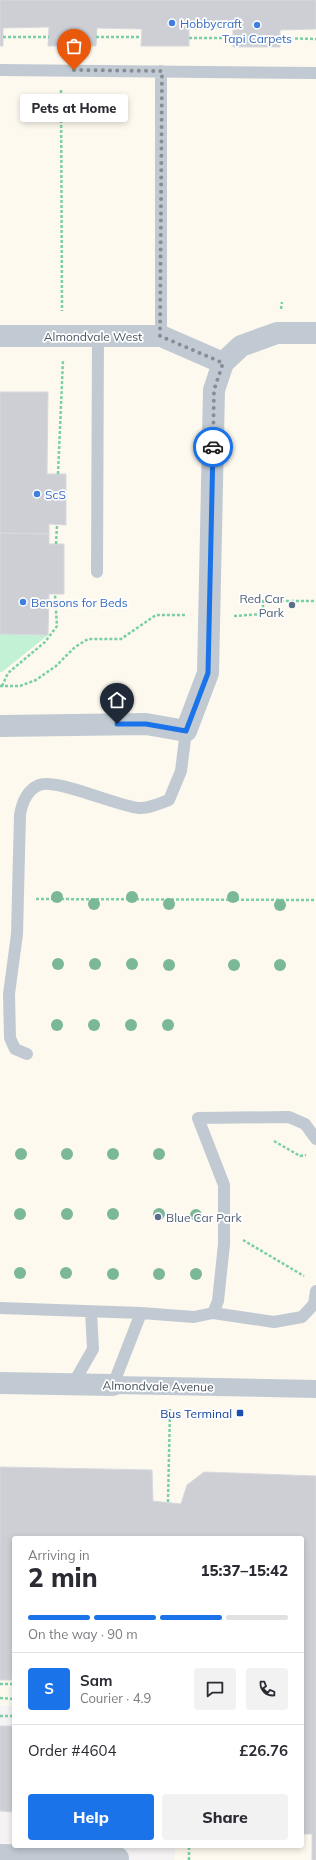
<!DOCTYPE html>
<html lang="en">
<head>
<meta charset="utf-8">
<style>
  :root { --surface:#fff; --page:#f2f2f3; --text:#2b2b33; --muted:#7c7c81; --line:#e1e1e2; --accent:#1a73e8 }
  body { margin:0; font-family:Mulish,sans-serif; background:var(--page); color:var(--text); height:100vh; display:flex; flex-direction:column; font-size:15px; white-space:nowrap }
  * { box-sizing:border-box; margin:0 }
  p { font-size:13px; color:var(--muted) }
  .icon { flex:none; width:22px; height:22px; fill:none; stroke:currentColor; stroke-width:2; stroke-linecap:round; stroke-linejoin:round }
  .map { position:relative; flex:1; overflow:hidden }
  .sheet { position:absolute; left:12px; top:1536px; width:292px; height:312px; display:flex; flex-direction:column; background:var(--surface); border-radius:4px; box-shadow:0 2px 6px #0003 }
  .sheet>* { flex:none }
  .pin { position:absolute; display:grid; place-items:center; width:34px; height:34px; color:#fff; margin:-41px -17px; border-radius:50% 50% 50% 0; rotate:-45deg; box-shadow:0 0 4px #0007 }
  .pin .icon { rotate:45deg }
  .courier { position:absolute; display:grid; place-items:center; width:40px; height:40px; margin:-20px; border:3px solid #1a73e8; border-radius:50%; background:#fff; color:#222; box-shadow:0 1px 5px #0007 }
  .bubble { position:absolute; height:28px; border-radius:4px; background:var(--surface); box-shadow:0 2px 6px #0003; font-size:13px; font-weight:800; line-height:28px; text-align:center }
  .headline em { font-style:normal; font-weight:800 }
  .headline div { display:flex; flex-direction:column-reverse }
  .headline { display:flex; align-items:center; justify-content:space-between; height:68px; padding:0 16px }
  h1 { font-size:26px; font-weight:800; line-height:30px }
  .bar { display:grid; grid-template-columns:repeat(4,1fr); gap:6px 4px; align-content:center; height:48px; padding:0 16px }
  .bar i { height:5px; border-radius:3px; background:var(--line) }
  .bar .current { background:var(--accent) }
  .bar p { grid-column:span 4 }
  .line { display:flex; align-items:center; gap:10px; padding:0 16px; border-top:1px solid var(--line) }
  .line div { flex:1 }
  .round { display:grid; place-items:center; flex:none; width:42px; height:42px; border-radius:4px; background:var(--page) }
  .button { display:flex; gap:8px; margin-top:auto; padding:8px 16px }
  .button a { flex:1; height:46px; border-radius:4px; background:var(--accent); color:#fff; font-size:16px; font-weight:800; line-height:46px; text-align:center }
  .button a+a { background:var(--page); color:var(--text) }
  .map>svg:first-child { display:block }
</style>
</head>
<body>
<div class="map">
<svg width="316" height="1860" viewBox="0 0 316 1860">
  <rect width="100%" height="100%" fill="#f5f3f3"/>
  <path fill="#fdf9ef" d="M0,0H316V1860H174L175,1846H302V1538H14V1706H0Z"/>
  <path fill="#c3f1d5" d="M0,634L48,635L2,672H0Z"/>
  <path fill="#cdcfd5" stroke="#d7d9de" d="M0,0H316V29L280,30V47H233V28L189,29V46H141L142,29L97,28L96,46H48L49,27L3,28V46H0Z
    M0,392H48L47,474H66V525L49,524V534L0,533Z
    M0,533L49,534V544H64V594H49L48,635L0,634Z
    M0,1467L152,1470L153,1501L181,1504L187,1485L204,1472L316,1476V1860H312V1834H302V1538H14V1680H0Z
    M0,1726H13L14,1815V1812L0,1811Z"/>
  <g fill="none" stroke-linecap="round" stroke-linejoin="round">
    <path stroke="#7ad0a6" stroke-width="2.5" stroke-dasharray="3 2" stroke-linecap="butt" d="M3,37H49
      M96,37H141
      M189,38H233
      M280,38L316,39
      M61,90L62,311
      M281,309L282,302
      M58,474L63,360
      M56,544L57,525
      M234,616L263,614V601H316
      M0,686H20L36,680L56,666L75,647L88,639H121L156,615H185
      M2,686L8,673L45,642L57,626L55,595
      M36,899L316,900
      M274,1141L300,1156L306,1155
      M243,1240L304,1276
      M168,1502L170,1409
      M0,1684H14
      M0,1698L14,1699
      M0,1716H14
      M189,1860V1846"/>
    <path stroke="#c1cad2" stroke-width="12" d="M0,70L316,73
      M161,336V71
      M97,572L98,335
      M27,1054L15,1049L10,1038L9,994L17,934L20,815C22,803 27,790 39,785C56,778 117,806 139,808C148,809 160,803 169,800L181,771L186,731
      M0,1308L141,1313L194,1317L213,1313L274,1322L302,1317L314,1304L316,1291
      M213,1313L218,1301L224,1244V1185L198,1118L289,1117L305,1124L316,1139
      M73,1384L93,1349L91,1312
      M113,1385L141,1313"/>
    <path stroke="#c1cad2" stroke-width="18" d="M113,1385L316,1389"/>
    <path stroke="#c1cad2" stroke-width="22" d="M0,726L146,724L186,731L208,673L214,390L223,363
      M0,1383L113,1385
      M0,1855L118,1858"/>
    <path stroke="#c1cad2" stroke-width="22" d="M0,336H161L223,363L241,346L277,333H316"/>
  </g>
  <g fill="#7bb799">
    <circle cx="57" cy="897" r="6"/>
    <circle cx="132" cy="897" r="6"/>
    <circle cx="233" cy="897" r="6"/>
    <circle cx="94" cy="904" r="6"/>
    <circle cx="169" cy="904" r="6"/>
    <circle cx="280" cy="905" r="6"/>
    <circle cx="58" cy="964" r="6"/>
    <circle cx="95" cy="964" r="6"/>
    <circle cx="132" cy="964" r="6"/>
    <circle cx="169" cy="965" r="6"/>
    <circle cx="234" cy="965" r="6"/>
    <circle cx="280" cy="965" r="6"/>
    <circle cx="57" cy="1025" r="6"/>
    <circle cx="94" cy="1025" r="6"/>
    <circle cx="131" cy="1025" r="6"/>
    <circle cx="168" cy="1025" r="6"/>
    <circle cx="21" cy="1154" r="6"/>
    <circle cx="67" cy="1154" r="6"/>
    <circle cx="113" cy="1154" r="6"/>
    <circle cx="159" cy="1154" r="6"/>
    <circle cx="20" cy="1214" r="6"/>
    <circle cx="67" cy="1214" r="6"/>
    <circle cx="113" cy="1214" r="6"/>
    <circle cx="159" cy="1214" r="6"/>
    <circle cx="196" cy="1215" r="6"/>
    <circle cx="20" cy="1273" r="6"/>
    <circle cx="66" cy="1273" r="6"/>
    <circle cx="113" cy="1274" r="6"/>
    <circle cx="159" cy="1274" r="6"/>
    <circle cx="196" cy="1274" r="6"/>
  </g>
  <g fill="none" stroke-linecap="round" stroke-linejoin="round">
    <path stroke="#868d94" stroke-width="4" stroke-dasharray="0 7.2" d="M74,70L162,71L160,336L223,363L214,390L213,447"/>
    <path stroke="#1a73e8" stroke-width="5" d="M117,724H146L186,731L208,673L213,447"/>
  </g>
  <g fill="#3f7fe0" stroke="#fff" stroke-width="1.5">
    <circle cx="172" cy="23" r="4"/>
    <circle cx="257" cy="25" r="4"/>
    <circle cx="37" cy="494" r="4"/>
    <circle cx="23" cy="602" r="4"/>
  </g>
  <g fill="#5c6f8a" stroke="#fff" stroke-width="1.5">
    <circle cx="292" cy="605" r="4"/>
    <circle cx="158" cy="1217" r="4"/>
  </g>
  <rect fill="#1a4fb4" stroke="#fff" stroke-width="1.5" x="236" y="1409" width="8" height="8" rx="2"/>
  <g text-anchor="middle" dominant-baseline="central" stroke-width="3.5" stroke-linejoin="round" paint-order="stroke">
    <g font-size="12" fill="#366cbe" stroke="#fff" text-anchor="start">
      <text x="180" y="23">Hobbycraft</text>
      <text x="257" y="38" text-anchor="middle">Tapi Carpets</text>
      <text x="45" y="494">ScS</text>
      <text x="31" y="602">Bensons for Beds</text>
    </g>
    <g font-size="12" fill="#4a5661" stroke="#fff">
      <text x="93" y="336">Almondvale West</text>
      <text transform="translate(158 1386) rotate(1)">Almondvale Avenue</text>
    </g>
    <g font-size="12" fill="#4e5e75" stroke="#fff" text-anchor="end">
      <text x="284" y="598">Red Car<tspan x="284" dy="14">Park</tspan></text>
      <text x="166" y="1217" text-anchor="start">Blue Car Park</text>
    </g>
    <g font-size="12" fill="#164399" stroke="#fff" text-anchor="end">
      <text x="232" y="1413">Bus Terminal</text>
    </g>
  </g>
</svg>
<div class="pin" style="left:74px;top:70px;background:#ea580c"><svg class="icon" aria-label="bag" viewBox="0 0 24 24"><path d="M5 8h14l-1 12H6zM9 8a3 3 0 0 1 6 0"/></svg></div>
<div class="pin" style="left:117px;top:724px;background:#1f2937"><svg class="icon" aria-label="home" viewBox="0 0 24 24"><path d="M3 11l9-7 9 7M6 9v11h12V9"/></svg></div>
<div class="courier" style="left:213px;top:447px"><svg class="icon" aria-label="car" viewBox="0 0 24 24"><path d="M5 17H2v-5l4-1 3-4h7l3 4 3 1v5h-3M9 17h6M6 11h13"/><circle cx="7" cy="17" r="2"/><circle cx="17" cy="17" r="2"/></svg></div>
<div class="bubble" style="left:20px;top:94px;width:108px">Pets at Home</div>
<section class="sheet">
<div class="headline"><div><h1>2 min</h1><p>Arriving in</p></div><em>15:37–15:42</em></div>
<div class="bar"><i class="current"></i><i class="current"></i><i class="current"></i><i></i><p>On the way · 90 m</p></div>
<div class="line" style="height:72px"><b class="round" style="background:var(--accent);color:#fff">S</b><div><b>Sam</b><p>Courier · 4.9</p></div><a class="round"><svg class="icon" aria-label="chat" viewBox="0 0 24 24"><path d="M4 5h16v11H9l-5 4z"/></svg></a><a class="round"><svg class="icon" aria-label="phone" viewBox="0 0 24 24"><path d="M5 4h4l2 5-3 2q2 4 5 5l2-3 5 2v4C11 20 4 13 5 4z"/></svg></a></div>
<div class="line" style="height:52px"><div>Order #4604</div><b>£26.76</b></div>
<div class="button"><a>Help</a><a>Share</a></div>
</section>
</div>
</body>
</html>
